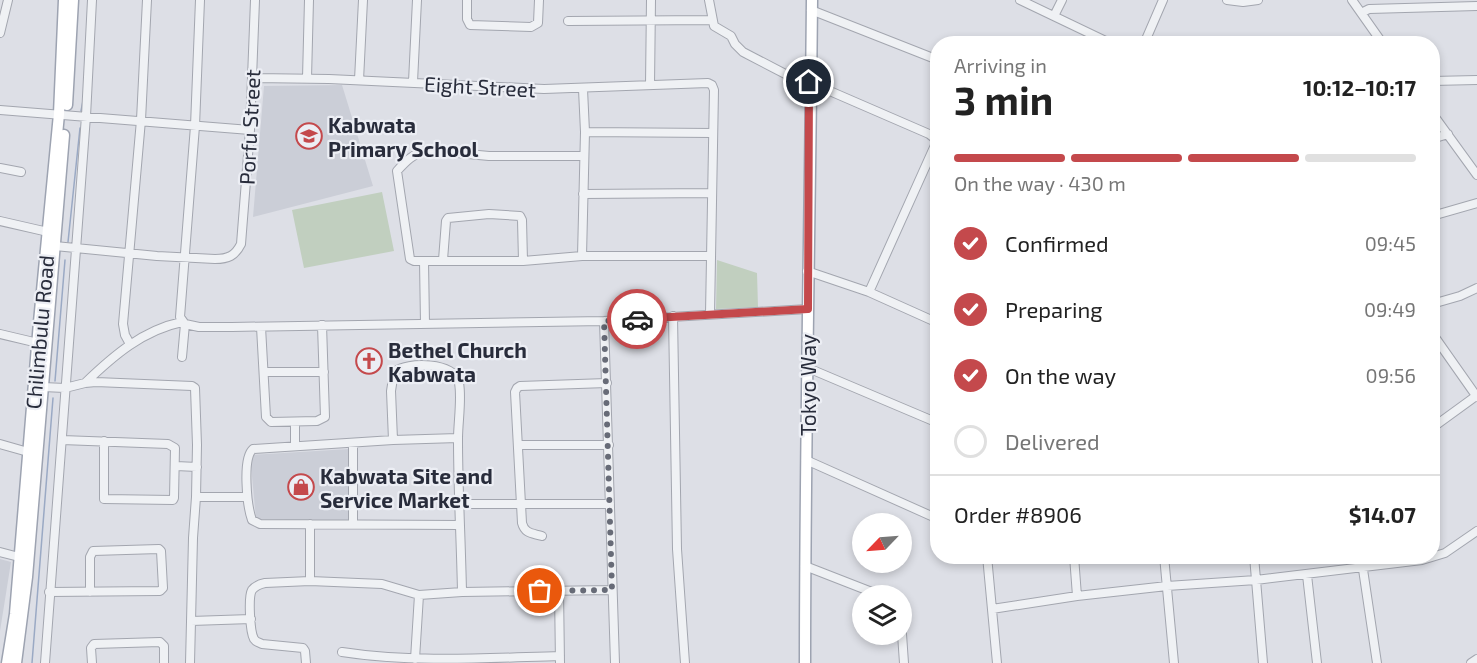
<!DOCTYPE html>
<html lang="en">
<head>
<meta charset="utf-8">
<style>
  :root { --surface:#fff; --page:#f6f6f6; --text:#222; --muted:#767676; --line:#e0e0e0; --accent:#c4494c }
  body { margin:0; font-family:"Exo 2",sans-serif; background:var(--page); color:var(--text); height:100vh; display:flex; flex-direction:column; font-size:22px; white-space:nowrap }
  * { box-sizing:border-box; margin:0 }
  p { font-size:20px; color:var(--muted) }
  .icon { flex:none; width:33px; height:33px; fill:none; stroke:currentColor; stroke-width:2; stroke-linecap:round; stroke-linejoin:round }
  .map { position:relative; flex:1; overflow:hidden }
  .drawer { position:absolute; left:930px; top:36px; width:510px; height:528px; display:flex; flex-direction:column; background:var(--surface); border-radius:24px; box-shadow:0 3px 9px #0003 }
  .drawer>* { flex:none }
  .needle { width:39px; rotate:245deg }
  .controls { position:absolute; left:852px; top:513px; display:grid; gap:12px }
  .controls a { display:grid; place-items:center; width:60px; height:60px; border-radius:50%; background:var(--surface); box-shadow:0 3px 9px #0003; font-size:30px }
  .pin { position:absolute; display:grid; place-items:center; width:51px; height:51px; color:#fff; margin:-26px; border:3px solid #fff; border-radius:50%; box-shadow:0 2px 6px #0007 }
  .courier { position:absolute; display:grid; place-items:center; width:60px; height:60px; margin:-30px; border:4px solid #c4494c; border-radius:50%; background:#fff; color:#222; box-shadow:0 2px 8px #0007 }
  .head em { font-style:normal; font-weight:700 }
  .head div { display:flex; flex-direction:column-reverse }
  .head { display:flex; align-items:center; justify-content:space-between; height:102px; padding:0 24px }
  h1 { font-size:39px; font-weight:700; line-height:45px }
  .bar { display:grid; grid-template-columns:repeat(4,1fr); gap:9px 6px; align-content:center; height:72px; padding:0 24px }
  .bar i { height:8px; border-radius:4px; background:var(--line) }
  .bar .active { background:var(--accent) }
  .bar p { grid-column:span 4 }
  .line { display:flex; align-items:center; gap:15px; padding:0 24px; border-top:2px solid var(--line) }
  .line div { flex:1 }
  ol { padding:0 24px; list-style:none }
  li { display:flex; align-items:center; gap:18px; height:66px }
  li p { margin-inline-start:auto }
  li .icon { padding:6px; border-radius:50%; background:var(--accent); color:#fff; stroke-width:4 }
  li:last-child { color:var(--muted) }
  li i { width:33px; height:33px; border:3px solid var(--line); border-radius:50% }
  .map>svg:first-child { display:block }
</style>
</head>
<body>
<div class="map">
<svg width="1477" height="663" viewBox="0 0 1477 663">
  <rect width="100%" height="100%" fill="#dddfe6"/>
  <path fill="#cbced7" d="M342,85L373,186L253,217L264,86Z
    M349,449V522L256,519L250,455Z
    M0,559L11,562L0,631Z"/>
  <path fill="#c1cfbf" d="M382,192L394,251L304,268L292,210Z
    M717,260L757,273L758,307L716,309Z"/>
  <g fill="none" stroke-linecap="round" stroke-linejoin="round">
    <path stroke="#9aa9c4" stroke-width="1.5" d="M81,111L83,101
      M68,242L80,128
      M55,381L65,260
      M32,663L53,398"/>
    <g stroke="#a3a6af" stroke-width="10">
      <path id="minor" d="M200,0L195,126L180,317L185,324L199,327H232L604,321L808,309
        M467,0V19L470,25L531,27L538,23L539,0
        M709,0L714,26L731,36L735,44L743,52L793,78L809,82L929,134L934,138L936,143L869,292
        M1020,0L1112,44
        M1227,0L1243,2L1258,0
        M1352,0L1383,44
        M811,10L938,60
        M1361,13L1369,9L1477,6
        M1054,16L1062,0
        M568,21L712,20
        M0,33L8,0
        M1144,44L1163,0
        M252,78L329,79L544,89L708,83L712,85L714,90L710,314
        M307,78L309,0
        M359,80L363,0
        M1432,81L1477,80
        M413,82L417,0
        M650,85L651,0
        M0,110L250,130
        M1432,113L1477,175
        M585,132L713,133
        M1432,139L1448,134
        M584,156H489L426,150C413,154 406,161 397,171L410,259L414,261H523L582,256H711
        M0,168L21,172
        M583,194L712,193
        M1432,216L1477,203
        M0,221L48,232
        M55,246L157,256L215,259C228,259 235,256 241,244L250,130L255,0
        M582,256L585,132L583,89
        M443,260L446,221L448,218L489,214L520,216L522,220L523,261
        M424,261L425,324
        M807,271L869,292L938,323
        M1432,304L1460,296L1477,288
        M673,316L677,549L685,663
        M604,321L615,663
        M261,327L266,417L271,422L317,421L325,417L322,325
        M1432,333L1477,397
        M0,334L38,343
        M130,344L125,335L123,324L141,120L147,0
        M182,357L185,324
        M808,368L938,423
        M264,372H324
        M85,383C113,356 143,330 182,322
        M43,387L65,388L85,383L96,382L192,386L195,388L197,445L196,497L193,538L190,663
        M295,422V446
        M1432,428L1476,396
        M458,438L393,440L253,449C242,458 247,506 252,520L260,524L460,525
        M62,440L168,444L175,448L174,498L173,500L104,499V441
        M393,440L391,391L394,372C407,361 456,362 459,383C462,399 458,422 458,439C458,490 461,541 462,592
        M353,443V524
        M0,444L28,452
        M518,445H609
        M806,460L938,519
        M176,466L197,467
        M196,497H247
        M459,504H610
        M310,524V581
        M542,536C532,533 525,534 522,523L515,392L517,388L520,386L607,383
        M0,552L19,557
        M987,556L997,663
        M1074,556L1077,596
        M1164,556L1174,663
        M1254,556L1263,663
        M1361,556L1377,663
        M805,566L882,596
        M1307,575L1317,663
        M559,590L560,663
        M49,592L160,591L163,588L161,551L159,549L93,551L90,557V592
        M992,609L1077,596L1167,586L1256,580L1422,560L1445,553L1477,531
        M191,621L251,619
        M902,634L904,663
        M342,652C413,663 488,658 560,656
        M415,659L419,595
        M45,663L86,116L92,0
        M92,663L91,648L94,644L160,642L164,646V663
        M306,663L305,651L303,648L262,644C258,642 256,642 254,639C250,632 248,597 252,590C255,586 260,584 265,583L310,581L382,584L419,595L462,592L612,590
        M1471,663L1477,659"/>
    </g>
    <g stroke="#9da3b1" stroke-width="13">
      <path id="major" d="M67,105L73,0
        M7,663L15,614L39,322L59,114L64,0
        M16,663L27,577L64,135
        M805,663C805,442 810,221 812,0"/>
    </g>
    <use href="#minor" stroke="#eff1f4" stroke-width="8"/>
    <use href="#major" stroke="#fff" stroke-width="10"/>
  </g>
  <g fill="none" stroke-linecap="round" stroke-linejoin="round">
    <path stroke="#676b77" stroke-width="6" stroke-dasharray="0 10.8" d="M540,591L612,590L604,321L637,319"/>
    <path stroke="#c4494c" stroke-width="8" d="M637,319L808,309L809,82"/>
  </g>
  <defs>
    <g id="school-ring" transform="scale(1.35)"><circle r="9.5" fill="#eceef4" stroke="#c4494c" stroke-width="1.5"/><path d="M0-5L7-2L0 1L-7-2ZM-4 1L0 2.5L4 1V4Q0 6-4 4Z" fill="#c4494c"/></g>
    <g id="church-ring" transform="scale(1.35)"><circle r="9.5" fill="#eceef4" stroke="#c4494c" stroke-width="1.5"/><path d="M-1.2-6h2.4v3.5h3.3v2.4h-3.3V6h-2.4V-.1h-3.3v-2.4h3.3Z" fill="#c4494c"/></g>
    <g id="shop-ring" transform="scale(1.35)"><circle r="9.5" fill="#eceef4" stroke="#c4494c" stroke-width="1.5"/><path d="M-5-2.5h2.3a2.7 3.5 0 0 1 5.4 0H5L5.5 6h-11ZM-1.5-2.5h3a1.5 2.3 0 0 0-3 0Z" fill="#c4494c"/></g>
  </defs>
  <g fill-rule="evenodd">
    <use href="#school-ring" x="309" y="136"/>
    <use href="#church-ring" x="369" y="361"/>
    <use href="#shop-ring" x="301" y="487"/>
  </g>
  <g text-anchor="middle" dominant-baseline="central" stroke-width="4.5" stroke-linejoin="round" paint-order="stroke">
    <g font-size="21" fill="#282c3b" stroke="#eceef4">
      <text transform="translate(480 86) rotate(3)">Eight Street</text>
      <text transform="translate(249 127) rotate(-87)">Porfu Street</text>
      <text transform="translate(39 332) rotate(-85)">Chilimbulu Road</text>
      <text transform="translate(807 385) rotate(-90)">Tokyo Way</text>
    </g>
    <g font-size="21" font-weight="bold" fill="#282c3b" stroke="#eceef4" text-anchor="start">
      <text x="328" y="124">Kabwata<tspan x="328" dy="24">Primary School</tspan></text>
      <text x="388" y="349">Bethel Church<tspan x="388" dy="24">Kabwata</tspan></text>
      <text x="320" y="475">Kabwata Site and<tspan x="320" dy="24">Service Market</tspan></text>
    </g>
  </g>
</svg>
<div class="controls">
<a><svg class="needle" viewBox="-14 -14 28 28"><path d="M0-13l5 13h-10z" fill="#e53935"/><path d="M0 13l5-13h-10z" fill="#767676"/></svg></a>
<a><svg class="icon" aria-label="layers" viewBox="0 0 24 24"><path d="M12 4l9 5-9 5-9-5zM3 14l9 5 9-5"/></svg></a>
</div>
<div class="pin" style="left:540px;top:591px;background:#ea580c"><svg class="icon" aria-label="bag" viewBox="0 0 24 24"><path d="M5 8h14l-1 12H6zM9 8a3 3 0 0 1 6 0"/></svg></div>
<div class="pin" style="left:809px;top:82px;background:#1f2937"><svg class="icon" aria-label="home" viewBox="0 0 24 24"><path d="M3 11l9-7 9 7M6 9v11h12V9"/></svg></div>
<div class="courier" style="left:637px;top:319px"><svg class="icon" aria-label="car" viewBox="0 0 24 24"><path d="M5 17H2v-5l4-1 3-4h7l3 4 3 1v5h-3M9 17h6M6 11h13"/><circle cx="7" cy="17" r="2"/><circle cx="17" cy="17" r="2"/></svg></div>
<section class="drawer">
<div class="head"><div><h1>3 min</h1><p>Arriving in</p></div><em>10:12–10:17</em></div>
<div class="bar"><i class="active"></i><i class="active"></i><i class="active"></i><i></i><p>On the way · 430 m</p></div>
<ol>
<li><svg class="icon" aria-label="check" viewBox="0 0 24 24"><path d="M5 12l5 5 9-10"/></svg>Confirmed<p>09:45</p></li>
<li><svg class="icon" aria-label="check" viewBox="0 0 24 24"><path d="M5 12l5 5 9-10"/></svg>Preparing<p>09:49</p></li>
<li><svg class="icon" aria-label="check" viewBox="0 0 24 24"><path d="M5 12l5 5 9-10"/></svg>On the way<p>09:56</p></li>
<li><i></i>Delivered</li>
</ol>
<div class="line" style="height:78px"><div>Order #8906</div><b>$14.07</b></div>
</section>
</div>
</body>
</html>
